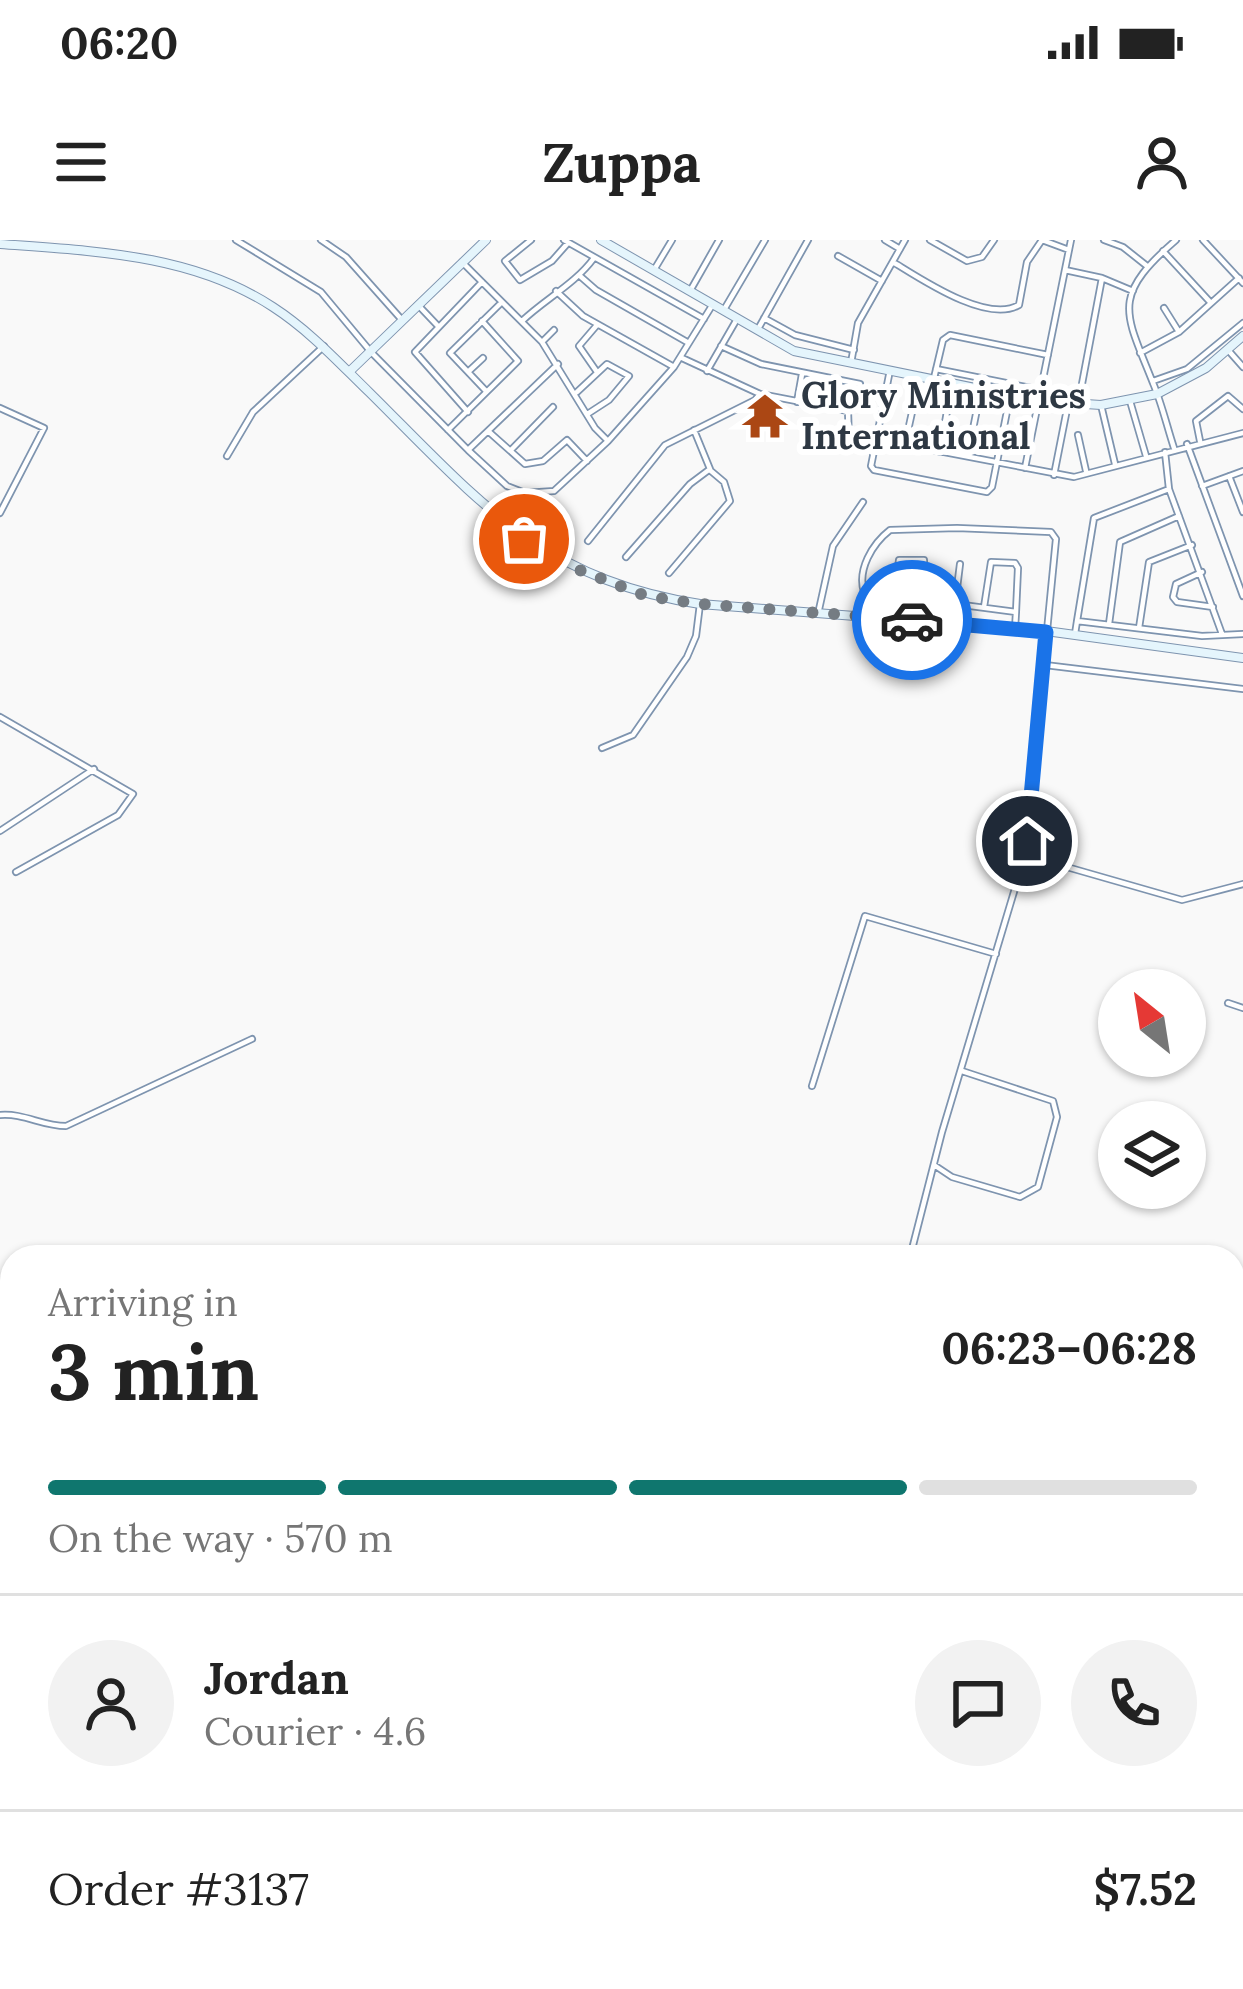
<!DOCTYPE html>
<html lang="en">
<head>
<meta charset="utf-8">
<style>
  :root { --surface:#fff; --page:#f2f2f2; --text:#222; --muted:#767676; --line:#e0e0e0; --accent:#0f766e }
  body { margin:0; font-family:Lora,serif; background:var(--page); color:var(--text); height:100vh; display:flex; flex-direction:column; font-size:45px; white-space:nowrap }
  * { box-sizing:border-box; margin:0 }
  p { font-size:39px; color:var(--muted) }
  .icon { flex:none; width:66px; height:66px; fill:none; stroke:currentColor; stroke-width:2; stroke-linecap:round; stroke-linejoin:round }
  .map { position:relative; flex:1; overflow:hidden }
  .details { position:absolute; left:0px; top:1005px; width:1245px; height:744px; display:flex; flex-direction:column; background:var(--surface); border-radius:36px 36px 0 0; box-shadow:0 3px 9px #0004 }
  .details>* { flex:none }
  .needle { width:78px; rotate:330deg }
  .controls { position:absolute; left:1098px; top:729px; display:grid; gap:24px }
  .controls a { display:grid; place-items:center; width:108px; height:108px; border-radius:50%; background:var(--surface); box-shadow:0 3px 9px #0004; font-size:60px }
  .pin { position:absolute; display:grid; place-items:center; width:102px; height:102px; color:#fff; margin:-51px; border:6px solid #fff; border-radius:50%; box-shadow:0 3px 12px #0007 }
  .courier { position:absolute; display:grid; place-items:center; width:120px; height:120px; margin:-60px; border:9px solid #1a73e8; border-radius:50%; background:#fff; color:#222; box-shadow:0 3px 15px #0007 }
  .head em { font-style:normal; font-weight:800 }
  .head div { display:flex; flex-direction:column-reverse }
  .head { display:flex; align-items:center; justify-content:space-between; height:204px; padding:0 48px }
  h1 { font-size:78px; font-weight:800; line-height:90px }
  .bar { display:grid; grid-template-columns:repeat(4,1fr); gap:18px 12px; align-content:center; height:144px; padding:0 48px }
  .bar i { height:15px; border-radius:9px; background:var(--line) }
  .bar .selected { background:var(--accent) }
  .bar p { grid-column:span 4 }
  .line { display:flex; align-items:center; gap:30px; padding:0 48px; border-top:3px solid var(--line) }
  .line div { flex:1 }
  .round { display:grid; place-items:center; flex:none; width:126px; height:126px; border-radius:63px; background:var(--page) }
  .status { display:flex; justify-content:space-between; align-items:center; height:84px; padding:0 60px; background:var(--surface); direction:ltr }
  .status svg { height:33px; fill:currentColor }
  header { display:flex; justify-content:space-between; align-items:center; height:156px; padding:0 48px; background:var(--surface); font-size:54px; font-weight:800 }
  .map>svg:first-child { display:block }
</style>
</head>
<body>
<div class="status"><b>06:20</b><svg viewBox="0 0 49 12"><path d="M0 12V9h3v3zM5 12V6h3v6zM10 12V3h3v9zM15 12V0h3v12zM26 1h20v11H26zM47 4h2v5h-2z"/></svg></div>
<header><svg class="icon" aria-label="menu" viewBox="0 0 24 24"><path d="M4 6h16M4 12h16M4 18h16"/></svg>Zuppa<svg class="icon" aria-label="person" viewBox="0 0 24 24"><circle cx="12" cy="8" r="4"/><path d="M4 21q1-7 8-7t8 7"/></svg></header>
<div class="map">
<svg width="1243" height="1749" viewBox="0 0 1243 1749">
  <rect width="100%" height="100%" fill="#f9f9f9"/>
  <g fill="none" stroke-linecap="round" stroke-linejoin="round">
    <path stroke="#6bb1b1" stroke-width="8" d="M0,1172L12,1168
      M1233,1428L1243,1433
      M1243,1447V1462"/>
    <g stroke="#7e94af" stroke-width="8">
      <path id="street" d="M236,0L321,52L371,112L468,210L507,246L525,253L554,251L608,201L674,127L713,64
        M321,0L346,17L402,80
        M531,0L505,21L520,40L552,21L567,4
        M564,0L704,79
        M885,0L900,9
        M930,0L967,21L982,17L994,0
        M1042,0L1069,10
        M1104,0L1123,7L1147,26
        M1203,0L1243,43
        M1163,11L1211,63
        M838,16L882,41
        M462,22L542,102L595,188L608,201
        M893,22C921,39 987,84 1019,65L1027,22L1042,0
        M654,30L672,0
        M1065,30L1102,38L1133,51
        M580,36L596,50L687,102
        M556,51L583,76L674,127
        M690,51L719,0
        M418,65L437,85
        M725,68L765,0
        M1164,68L1179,92
        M764,78L795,95L854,110
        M522,81C545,59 575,44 594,18
        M758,89L808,0
        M542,102L554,90
        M721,106L761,124L860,144
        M1228,110L1243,127
        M1140,113L1179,92L1239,38
        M682,118L760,154L848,171L849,201L875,207
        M851,123L858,83L905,0
        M936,129L1041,150
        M890,130L871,226L874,230L987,252L992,247L1010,156
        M469,131L483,118
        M707,131L737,79
        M597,132L579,106L597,85
        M934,138L943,100L950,95L1048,115
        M1153,141L1187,129L1243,83
        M486,151L450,113L502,62
        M577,152L607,124L629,136L609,160L589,173
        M1130,161L1146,216
        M797,162L802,134
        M1078,165L1102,38
        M1101,165L1115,224
        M0,168L44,188L0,273
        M468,172L415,112L482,42
        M448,190L518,121L482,81
        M488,191L525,224L543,221L567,200L587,221
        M1078,195L1086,231
        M876,199L1074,237L1243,193
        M1200,201L1196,181L1228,156L1243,169
        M905,204L920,136
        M1187,204L1243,356
        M1174,208C1167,187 1162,164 1153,143C1125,72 1110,57 1176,0
        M468,210L558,124
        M511,210L553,167
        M940,212L952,142
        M1165,212L1169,249L1222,394
        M968,214L981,149
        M227,216L253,172L324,106
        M1025,228L1071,0
        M1054,235L1068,164
        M1229,236L1243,272
        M1202,246L1243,231
        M588,301L665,205L755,160L760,154
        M626,317L690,244L710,229L694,190
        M1202,332L1176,344L1173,357L1177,362L1213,367
        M669,333L730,261L724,242L711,231
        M895,355L899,320H924L925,359
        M955,364L960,324
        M984,367L991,322L1015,323L1018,328L1016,372
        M818,374L833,306L863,262
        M1077,381L1094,278L1169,249
        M1109,384L1120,302L1179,276
        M1139,388L1149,322L1192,305
        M1075,394L1077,381L1202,396L1243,394
        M1045,425L1243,449
        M0,477L133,554L118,575L16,632
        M602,508L633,495L687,417L696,396L700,364
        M0,591L94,529
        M1025,615L1182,660L1243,644
        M1228,763L1243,768
        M812,846L865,676L996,714
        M0,875C24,873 42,886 66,886L252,799
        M934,925L952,937L1020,957L1038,947L1057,877L1053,861L962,831
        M910,1017L942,892L1025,615L1056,299L1051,292L957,288L890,290C872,304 857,330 864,352L1016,372L1015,389
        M0,1403L12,1397
        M0,1468L12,1462
        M0,1542L12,1550
        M0,1628L12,1609
        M1,1682L12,1667
        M0,1716L12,1724
        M192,1737L212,1749
        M247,1737L265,1749
        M302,1737L321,1749
        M77,1749L85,1737
        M112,1749L120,1737
        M147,1749L155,1737
        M182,1749L190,1737
        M219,1749L226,1737
        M269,1749L280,1737
        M334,1749L341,1737
        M441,1749L447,1737
        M596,1749L604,1737"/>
    </g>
    <g stroke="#7e94af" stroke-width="10">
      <path id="secondary" d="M601,0L794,111L1039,161L1101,165L1157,154L1206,128L1243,96
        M0,4C94,11 192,14 273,67C310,91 338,122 369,152C477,259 541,340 700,364L1046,391L1243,418
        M349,132L486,0"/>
    </g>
    <use href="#street" stroke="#fff" stroke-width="4.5"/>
    <use href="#secondary" stroke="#e5f5fc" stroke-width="8"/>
  </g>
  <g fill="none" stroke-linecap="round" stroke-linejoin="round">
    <path stroke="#757c83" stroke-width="12" stroke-dasharray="0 21.6" d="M524,299L577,329L646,356L700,364L912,380"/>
    <path stroke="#1a73e8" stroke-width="15" d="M912,380L1046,392L1027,601"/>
  </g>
  <defs>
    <g id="temple-bare" transform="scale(3.6)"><path d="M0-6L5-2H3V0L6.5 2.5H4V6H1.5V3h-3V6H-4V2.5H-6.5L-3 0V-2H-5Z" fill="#ab4714" stroke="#fff" stroke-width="2.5" paint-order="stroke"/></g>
  </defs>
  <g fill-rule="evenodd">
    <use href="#temple-bare" x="765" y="176"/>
  </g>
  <g text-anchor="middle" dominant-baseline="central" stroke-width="12" stroke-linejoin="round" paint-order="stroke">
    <g font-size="36" font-weight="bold" fill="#2e3843" stroke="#fff" text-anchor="start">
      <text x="801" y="155">Glory Ministries<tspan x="801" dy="41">International</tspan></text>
    </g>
  </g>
</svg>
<div class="controls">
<a><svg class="needle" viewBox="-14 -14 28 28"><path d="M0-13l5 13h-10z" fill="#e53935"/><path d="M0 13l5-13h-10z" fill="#767676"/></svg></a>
<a><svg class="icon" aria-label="layers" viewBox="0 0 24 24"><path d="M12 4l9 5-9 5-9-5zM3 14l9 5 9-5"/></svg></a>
</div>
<div class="pin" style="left:524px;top:299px;background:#ea580c"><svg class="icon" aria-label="bag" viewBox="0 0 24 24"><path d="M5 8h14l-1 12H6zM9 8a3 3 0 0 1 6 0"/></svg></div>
<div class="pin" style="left:1027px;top:601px;background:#1f2937"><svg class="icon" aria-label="home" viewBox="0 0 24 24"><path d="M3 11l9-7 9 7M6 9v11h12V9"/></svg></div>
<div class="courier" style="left:912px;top:380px"><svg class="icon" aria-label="car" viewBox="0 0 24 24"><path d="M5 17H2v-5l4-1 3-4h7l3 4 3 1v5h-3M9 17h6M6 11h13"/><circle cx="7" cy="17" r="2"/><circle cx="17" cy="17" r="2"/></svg></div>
<section class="details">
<div class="head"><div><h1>3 min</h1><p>Arriving in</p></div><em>06:23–06:28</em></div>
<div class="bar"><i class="selected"></i><i class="selected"></i><i class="selected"></i><i></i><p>On the way · 570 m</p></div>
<div class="line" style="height:216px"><a class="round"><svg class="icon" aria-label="person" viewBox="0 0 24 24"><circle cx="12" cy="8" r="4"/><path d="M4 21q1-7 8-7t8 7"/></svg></a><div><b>Jordan</b><p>Courier · 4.6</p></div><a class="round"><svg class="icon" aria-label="chat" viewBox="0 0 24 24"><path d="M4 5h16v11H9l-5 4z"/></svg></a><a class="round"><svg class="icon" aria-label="phone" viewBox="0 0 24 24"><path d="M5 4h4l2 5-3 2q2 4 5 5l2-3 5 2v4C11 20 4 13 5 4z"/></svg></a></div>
<div class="line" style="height:156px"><div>Order #3137</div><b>$7.52</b></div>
</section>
</div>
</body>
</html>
